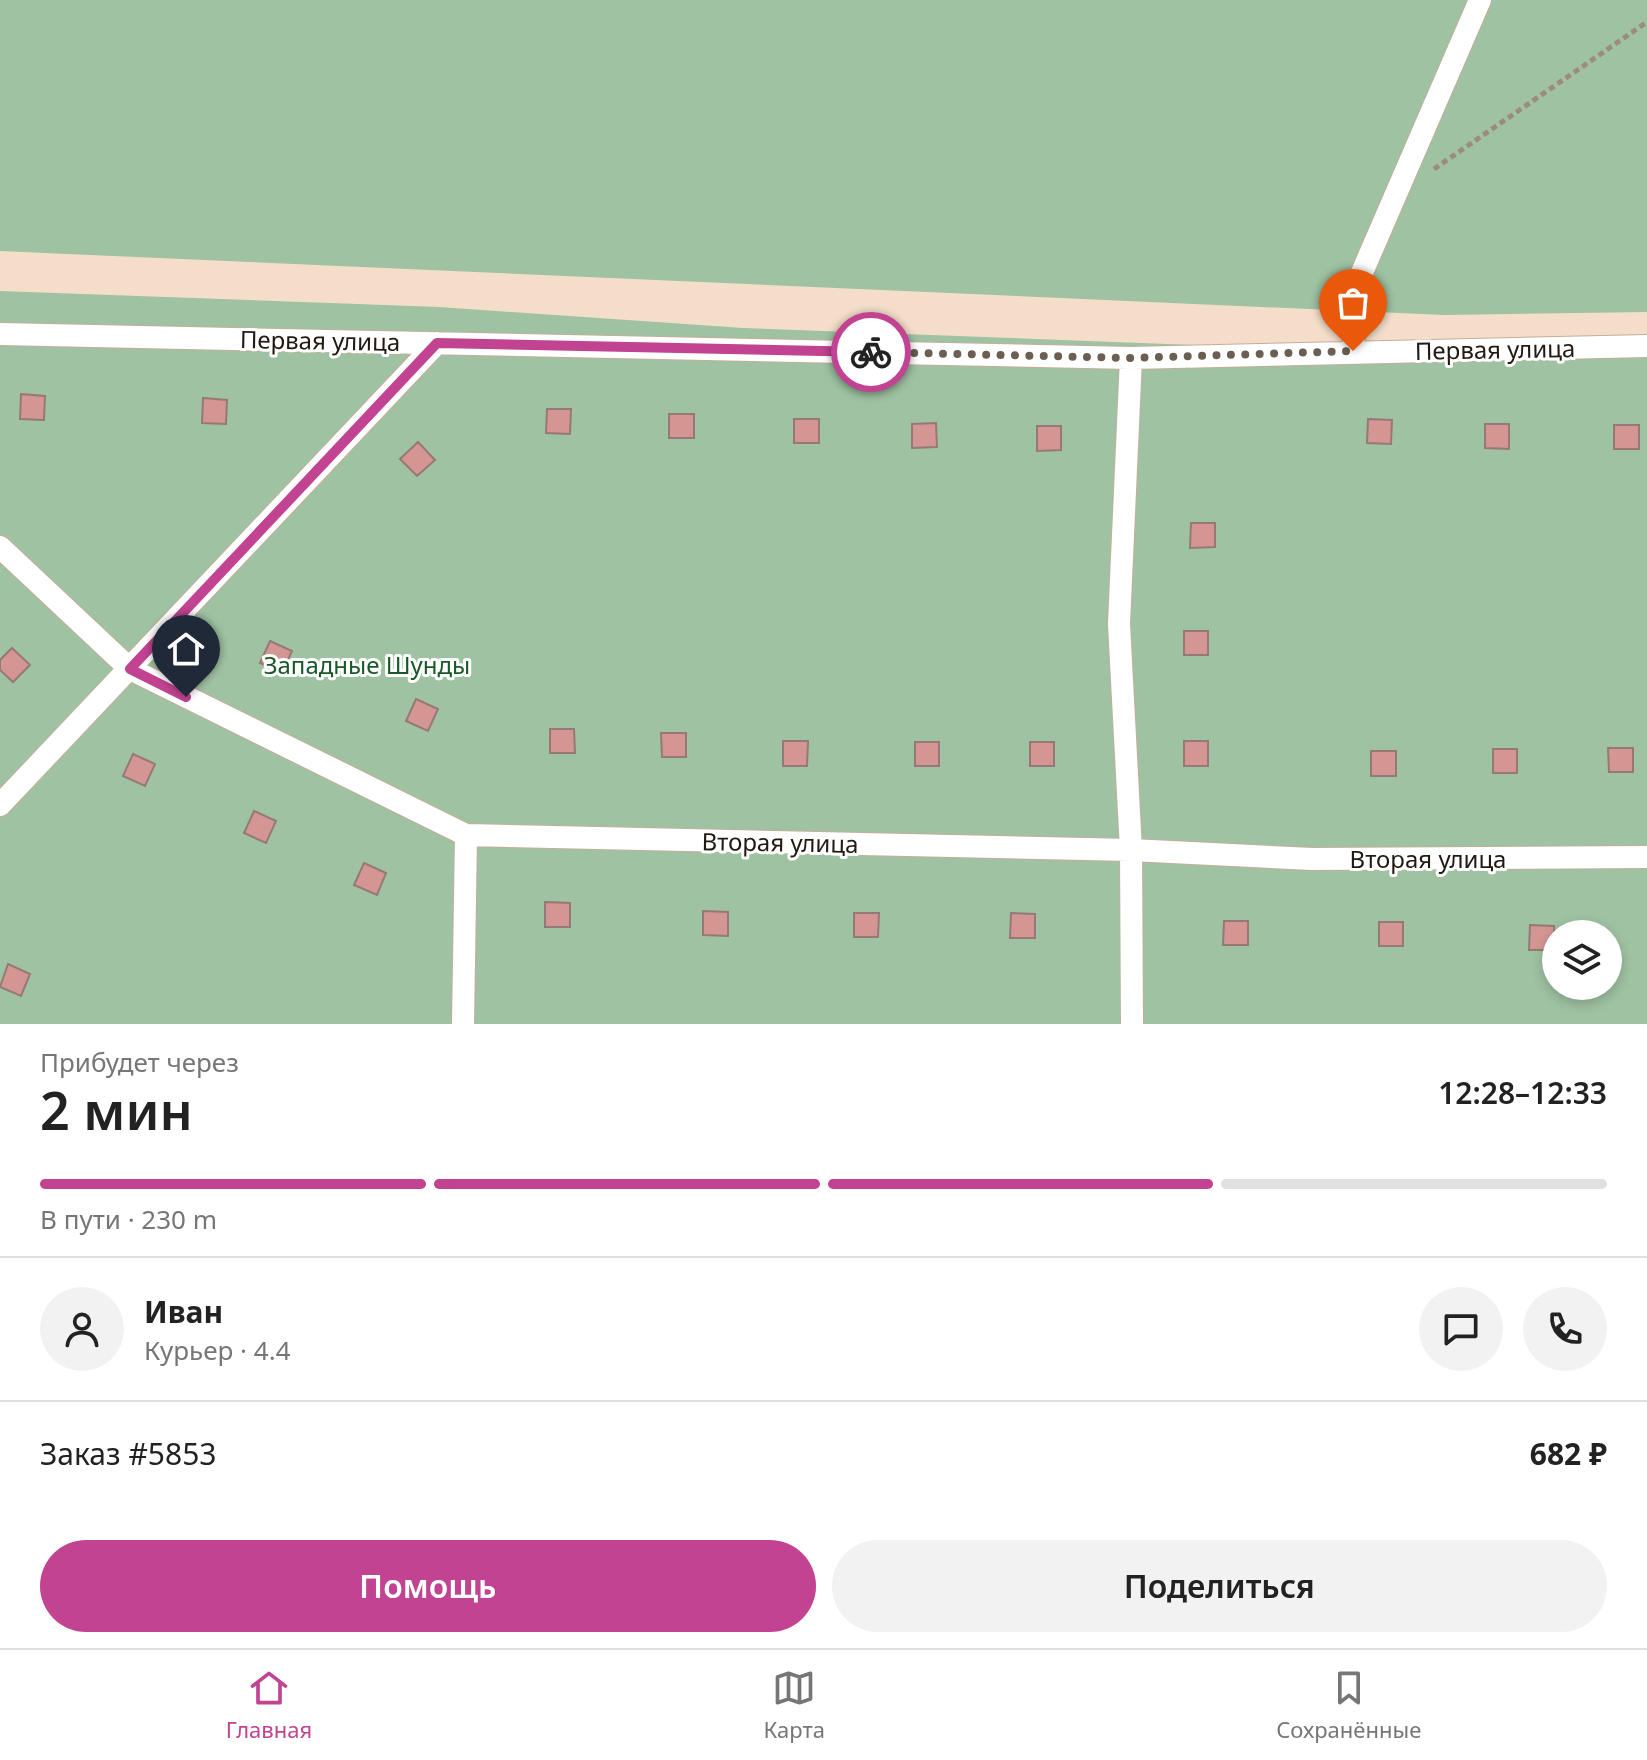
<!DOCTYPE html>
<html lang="ru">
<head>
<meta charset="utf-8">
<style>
  :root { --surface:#fff; --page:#f2f2f2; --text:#222; --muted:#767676; --line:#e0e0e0; --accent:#c14391 }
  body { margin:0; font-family:"Noto Sans",sans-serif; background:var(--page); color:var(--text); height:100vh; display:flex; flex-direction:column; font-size:30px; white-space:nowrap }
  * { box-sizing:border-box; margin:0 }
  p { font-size:26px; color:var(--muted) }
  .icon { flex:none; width:44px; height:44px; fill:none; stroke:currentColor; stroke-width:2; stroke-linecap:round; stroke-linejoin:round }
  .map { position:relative; height:1024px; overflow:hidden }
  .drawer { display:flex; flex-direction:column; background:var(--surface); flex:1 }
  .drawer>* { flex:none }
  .controls { position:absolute; left:1542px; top:920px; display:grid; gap:16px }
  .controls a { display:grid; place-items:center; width:80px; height:80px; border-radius:50%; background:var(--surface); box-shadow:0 4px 12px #0003; font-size:40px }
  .pin { position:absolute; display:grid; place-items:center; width:68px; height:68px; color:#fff; margin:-82px -34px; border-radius:50% 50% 50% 0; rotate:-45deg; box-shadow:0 0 8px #0007 }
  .pin .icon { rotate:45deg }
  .courier { position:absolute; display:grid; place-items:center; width:80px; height:80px; margin:-40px; border:6px solid #c14391; border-radius:50%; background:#fff; color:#222; box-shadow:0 2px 10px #0007 }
  .headline em { font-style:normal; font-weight:600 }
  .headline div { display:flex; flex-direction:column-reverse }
  .headline { display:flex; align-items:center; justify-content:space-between; height:136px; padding:0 40px }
  h1 { font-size:52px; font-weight:600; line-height:60px }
  .bar { display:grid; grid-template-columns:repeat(4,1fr); gap:12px 8px; align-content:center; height:96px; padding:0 40px }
  .bar i { height:10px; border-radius:6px; background:var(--line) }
  .bar .current { background:var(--accent) }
  .bar p { grid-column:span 4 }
  .line { display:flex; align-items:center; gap:20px; padding:0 40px; border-top:2px solid var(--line) }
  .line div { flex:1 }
  .round { display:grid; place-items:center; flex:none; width:84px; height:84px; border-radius:42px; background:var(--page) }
  .cta { display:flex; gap:16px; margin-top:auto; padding:16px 40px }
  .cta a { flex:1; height:92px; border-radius:48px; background:var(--accent); color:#fff; font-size:32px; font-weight:600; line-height:92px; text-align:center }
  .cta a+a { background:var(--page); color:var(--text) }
  .menu { display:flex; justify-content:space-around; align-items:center; height:112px; border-top:2px solid var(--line); background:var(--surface); font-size:22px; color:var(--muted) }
  .menu a { display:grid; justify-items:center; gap:4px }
  .menu .current { color:var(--accent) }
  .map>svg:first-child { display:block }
</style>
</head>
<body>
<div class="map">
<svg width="1647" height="1024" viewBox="0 0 1647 1024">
  <rect width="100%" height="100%" fill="#f4ddc9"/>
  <path fill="#9fc2a2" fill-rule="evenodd" d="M0,0H1647V312L1444,315L0,251Z
    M0,291L439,307L743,328L1353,351L1647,343V1024H0ZM1556,934H1608V986H1556Z"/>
  <path fill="#d39693" stroke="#967977" stroke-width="2" d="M21,394L45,396L44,420L20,419Z
    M203,398L227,400L226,424L202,423Z
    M547,409H571L570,434L546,433Z
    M669,414H694V438H669Z
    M794,419H819V443H794Z
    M1368,419L1392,420L1391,444L1367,443Z
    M936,423L937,447L912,448V424Z
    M1485,424H1509V449L1485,448Z
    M1614,425H1639V449H1614Z
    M1037,426H1061V450L1037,451Z
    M418,442L435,460L417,476L400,459Z
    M1191,523H1215V547L1190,548Z
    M1184,631H1208V655H1184Z
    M270,641L292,651L282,673L260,663Z
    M12,648L30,665L13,682L0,670V660Z
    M416,699L438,709L428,731L406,721Z
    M550,729H574L575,753H550Z
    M661,733H686V757H662Z
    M783,741H808L807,766H783Z
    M1184,741H1208V766H1184Z
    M915,742H939V766H915Z
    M1030,742H1054V766H1030Z
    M1608,748H1633V772H1609Z
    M1493,749H1517V773H1493Z
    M1371,751H1396V776H1371Z
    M133,754L155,764L145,786L123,776Z
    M254,811L276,821L266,843L244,833Z
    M364,863L386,873L377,895L354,885Z
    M545,902L570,903V927H545Z
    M703,911L728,912V936L703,935Z
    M854,913H879L878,937H854Z
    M1011,913L1035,914V938H1010Z
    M1224,921H1248V945H1223Z
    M1379,922H1403V946H1379Z
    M1530,925L1554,926V950H1529Z
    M8,964L30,974L21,996L0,987Z"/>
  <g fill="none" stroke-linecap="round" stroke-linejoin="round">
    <g stroke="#c4ae9b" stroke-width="24">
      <path id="street" d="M0,334L1131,358L1647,346
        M1353,351L1357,284L1480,0
        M1131,358L1119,624L1131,850L1132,1024
        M0,547L130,669L466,835L1131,850L1312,859L1647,857
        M0,805L437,343
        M463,1024L466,835"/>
    </g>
    <path stroke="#9d8c7e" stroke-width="5" stroke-dasharray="6 4" stroke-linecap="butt" d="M1434,169L1647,22"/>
    <use href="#street" stroke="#fff" stroke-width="22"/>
  </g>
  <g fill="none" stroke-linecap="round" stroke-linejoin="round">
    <path stroke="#6b5e52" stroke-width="8" stroke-dasharray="0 14.4" d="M871,352L1131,358L1353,351"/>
    <path stroke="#c14391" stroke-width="10" d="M186,697L130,669L437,343L871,352"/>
  </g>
  <g text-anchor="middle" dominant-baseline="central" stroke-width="6" stroke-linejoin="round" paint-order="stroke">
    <g font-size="24" fill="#211912" stroke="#fff">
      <text transform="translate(320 340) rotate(1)">Первая улица</text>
      <text transform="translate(1495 349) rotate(-1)">Первая улица</text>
      <text transform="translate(780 842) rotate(1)">Вторая улица</text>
      <text x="1428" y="858">Вторая улица</text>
    </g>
    <g font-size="24" fill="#185a27" stroke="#fff">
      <text x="367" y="664">Западные Шунды</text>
    </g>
  </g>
</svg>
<div class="controls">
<a><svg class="icon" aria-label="layers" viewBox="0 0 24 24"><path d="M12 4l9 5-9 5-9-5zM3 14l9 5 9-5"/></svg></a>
</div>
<div class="pin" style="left:1353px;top:351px;background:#ea580c"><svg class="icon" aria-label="bag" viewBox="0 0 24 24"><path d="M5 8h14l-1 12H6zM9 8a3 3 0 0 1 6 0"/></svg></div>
<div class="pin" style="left:186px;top:697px;background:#1f2937"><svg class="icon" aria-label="home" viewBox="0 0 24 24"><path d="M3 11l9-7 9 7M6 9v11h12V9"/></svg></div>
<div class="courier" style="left:871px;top:352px"><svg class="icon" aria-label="bike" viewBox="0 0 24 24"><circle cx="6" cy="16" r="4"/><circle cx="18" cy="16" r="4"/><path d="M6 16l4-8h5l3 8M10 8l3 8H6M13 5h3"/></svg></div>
</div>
<section class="drawer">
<div class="headline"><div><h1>2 мин</h1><p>Прибудет через</p></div><em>12:28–12:33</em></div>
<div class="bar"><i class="current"></i><i class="current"></i><i class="current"></i><i></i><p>В пути · 230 m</p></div>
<div class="line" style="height:144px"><a class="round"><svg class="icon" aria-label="person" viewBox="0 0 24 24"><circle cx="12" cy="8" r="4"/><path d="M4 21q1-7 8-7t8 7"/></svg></a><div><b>Иван</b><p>Курьер · 4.4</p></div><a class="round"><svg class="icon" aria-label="chat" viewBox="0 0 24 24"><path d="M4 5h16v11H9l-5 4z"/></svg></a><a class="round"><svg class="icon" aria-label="phone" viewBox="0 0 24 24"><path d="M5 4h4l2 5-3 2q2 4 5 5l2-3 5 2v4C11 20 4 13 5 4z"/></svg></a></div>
<div class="line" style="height:104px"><div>Заказ #5853</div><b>682 ₽</b></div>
<div class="cta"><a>Помощь</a><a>Поделиться</a></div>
</section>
<nav class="menu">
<a class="current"><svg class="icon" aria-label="home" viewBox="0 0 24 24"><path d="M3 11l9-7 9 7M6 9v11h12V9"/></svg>Главная</a>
<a><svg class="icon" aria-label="map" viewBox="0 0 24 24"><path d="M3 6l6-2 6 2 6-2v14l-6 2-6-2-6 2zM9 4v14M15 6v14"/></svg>Карта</a>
<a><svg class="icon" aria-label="saved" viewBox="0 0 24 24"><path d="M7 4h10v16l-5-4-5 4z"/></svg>Сохранённые</a>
</nav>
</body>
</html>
